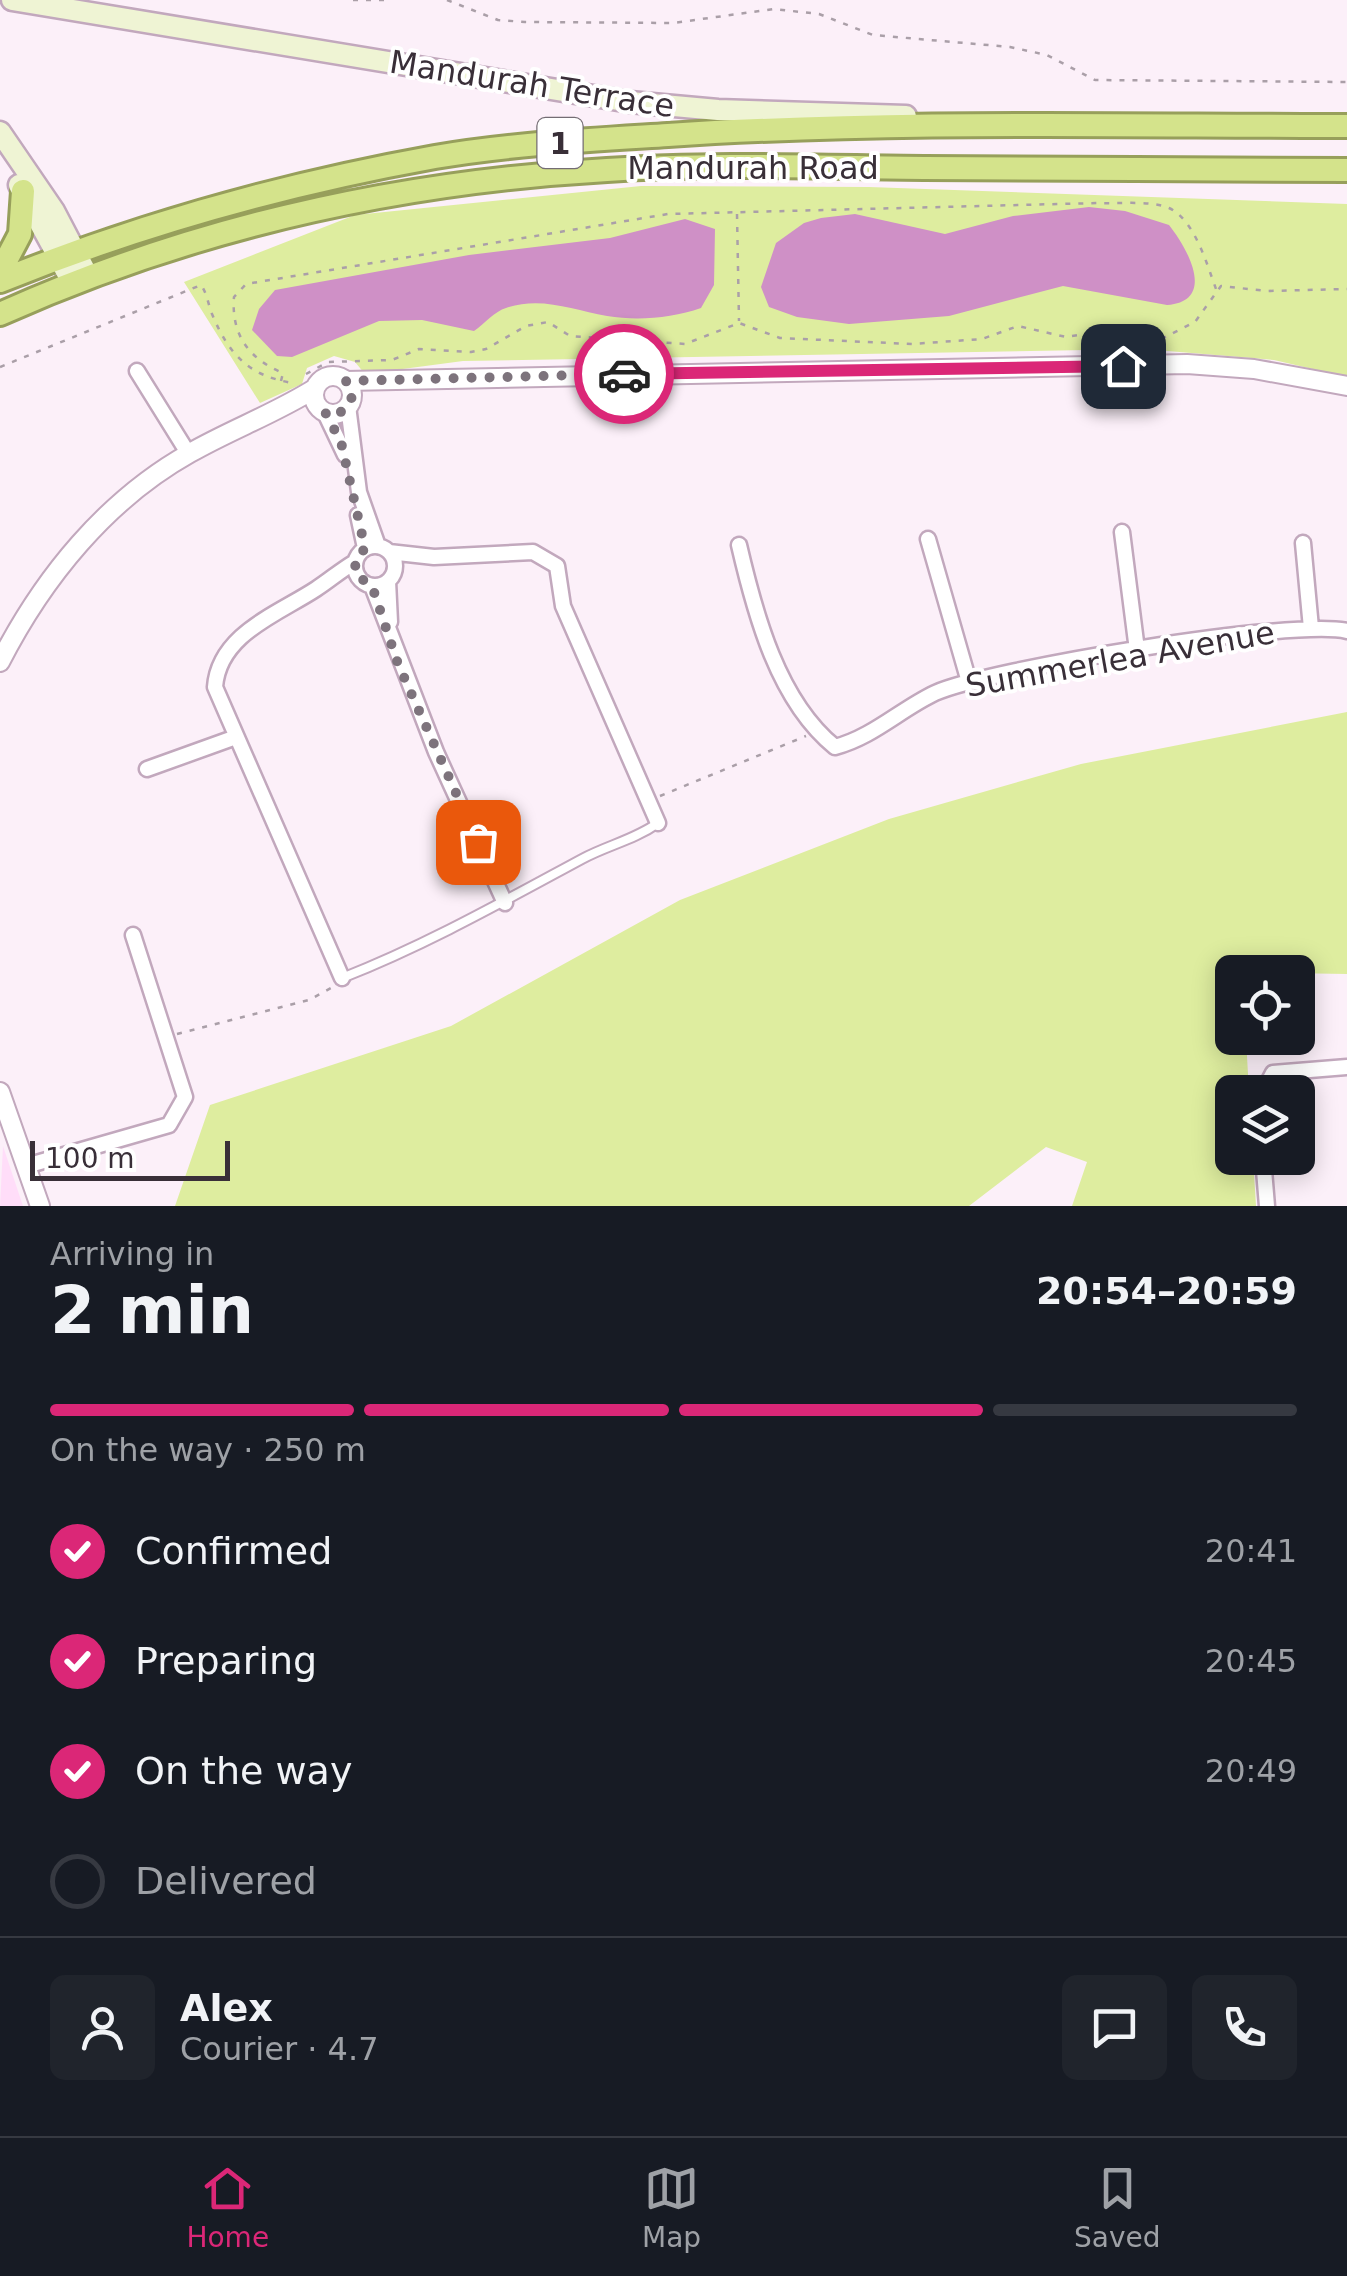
<!DOCTYPE html>
<html lang="en">
<head>
<meta charset="utf-8">
<style>
  :root { --surface:#171b24; --page:#20242c; --text:#f1f3f6; --muted:#9ea1a6; --line:#363941; --accent:#db2777 }
  body { margin:0; font-family:"DejaVu Sans",sans-serif; background:var(--page); color:var(--text); height:100vh; display:flex; flex-direction:column; font-size:38px; white-space:nowrap }
  * { box-sizing:border-box; margin:0 }
  p { font-size:32px; color:var(--muted) }
  .icon { flex:none; width:55px; height:55px; fill:none; stroke:currentColor; stroke-width:2; stroke-linecap:round; stroke-linejoin:round }
  .map { position:relative; height:1206px; overflow:hidden }
  .side { display:flex; flex-direction:column; background:var(--surface); flex:1 }
  .side>* { flex:none }
  .controls { position:absolute; left:1215px; top:955px; display:grid; gap:20px }
  .controls a { display:grid; place-items:center; width:100px; height:100px; border-radius:15px; background:var(--surface); box-shadow:0 5px 25px #0003; font-size:50px }
  .scale { position:absolute; left:30px; bottom:25px; width:200px; box-sizing:border-box; padding-left:10px; border:5px solid #392f38; border-top:0; font-size:28px; line-height:35px; white-space:nowrap; color:#392f38; -webkit-text-stroke:8px #fff; paint-order:stroke }
  .pin { position:absolute; display:grid; place-items:center; width:85px; height:85px; color:#fff; margin:-42px; border-radius:20px; box-shadow:0 5px 15px #0006 }
  .courier { position:absolute; display:grid; place-items:center; width:100px; height:100px; margin:-50px; border:8px solid #db2777; border-radius:50%; background:#fff; color:#222; box-shadow:0 2px 12px #0007 }
  .headline em { font-style:normal; font-weight:600 }
  .headline div { display:flex; flex-direction:column-reverse }
  .headline { display:flex; align-items:center; justify-content:space-between; height:170px; padding:0 50px }
  h1 { font-size:65px; font-weight:600; line-height:75px }
  .bar { display:grid; grid-template-columns:repeat(4,1fr); gap:15px 10px; align-content:center; height:120px; padding:0 50px }
  .bar i { height:12px; border-radius:8px; background:var(--line) }
  .bar .active { background:var(--accent) }
  .bar p { grid-column:span 4 }
  .line { display:flex; align-items:center; gap:25px; padding:0 50px; border-top:2px solid var(--line) }
  .line div { flex:1 }
  .round { display:grid; place-items:center; flex:none; width:105px; height:105px; border-radius:15px; background:var(--page) }
  ol { padding:0 50px; list-style:none }
  li { display:flex; align-items:center; gap:30px; height:110px }
  li p { margin-inline-start:auto }
  li .icon { padding:10px; border-radius:50%; background:var(--accent); color:#fff; stroke-width:4 }
  li:last-child { color:var(--muted) }
  li i { width:55px; height:55px; border:5px solid var(--line); border-radius:50% }
  .menu { display:flex; justify-content:space-around; align-items:center; height:140px; border-top:2px solid var(--line); background:var(--surface); font-size:28px; color:var(--muted) }
  .menu a { display:grid; justify-items:center; gap:5px }
  .menu .active { color:var(--accent) }
  .map>svg:first-child { display:block }
</style>
</head>
<body>
<div class="map">
<svg width="1347" height="1206" viewBox="0 0 1347 1206">
  <rect width="100%" height="100%" fill="#fcf0f9"/>
  <path fill="#ffddf9" d="M3,1146L23,1206H0Z"/>
  <path fill="#deed9f" d="M641,186L869,187L1347,204V377L1274,360L1144,349L463,361L365,374L355,362L334,356L307,368L302,384L260,403L184,282L355,215Z
    M1347,712V974L1232,972V1038H1246L1249,1092H1232V1158H1253L1256,1206H1072L1087,1162L1046,1147L969,1206H175L210,1105L451,1026L680,900L889,819L1081,764Z"/>
  <path fill="#cf90c6" d="M1089,207L1125,211L1169,225C1188,249 1217,301 1167,305L1063,286L949,316L849,324L797,317L769,307L761,287L776,243L804,223L821,218L855,214L945,234L1013,216Z
    M685,219L715,229L714,285L701,308C672,318 638,321 607,316C573,310 541,296 506,308C495,311 484,324 474,331L422,320L379,321L292,357L277,356L252,330L259,309L275,290L469,255L610,238Z"/>
  <g fill="none" stroke-linecap="round" stroke-linejoin="round">
    <g stroke="#c2a8bd" stroke-width="12">
      <path id="service" d="M342,978C426,945 504,901 582,859C608,845 634,840 658,823"/>
    </g>
    <g stroke="#c2a8bd" stroke-width="19">
      <path id="minor" d="M137,371L188,453
        M348,406L359,492L378,546
        M325,413L345,455
        M358,515L365,548
        M1122,532L1137,650
        M928,539L969,682
        M1303,543L1311,628
        M739,545C755,614 778,701 835,747C873,737 901,709 935,693C988,669 1295,618 1347,631
        M355 566a20 20 0 1 1 40 0a20 20 0 1 1-40 0Z
        M389,552L434,557L533,552L557,566L563,606L658,823
        M388,581L390,622
        M372,586L436,752L505,903
        M147,769L236,737
        M342,978L215,687C219,634 278,614 316,589C330,580 341,570 355,562
        M1263,1092L1273,1073L1347,1067
        M1263,1158L1267,1206
        M26,1166L169,1125L185,1097L133,935"/>
    </g>
    <g stroke="#c2a8bd" stroke-width="22">
      <path id="tertiary" d="M314 395a19 19 0 1 1 38 0a19 19 0 1 1-38 0Z
        M346,381L1187,364L1254,369L1347,386
        M0,662C43,578 106,500 190,453C230,430 274,414 314,389
        M0,1092L40,1206"/>
    </g>
    <g stroke="#c2a8bd" stroke-width="25">
      <path id="secondary" d="M12,0L630,102L718,110L906,116
        M0,132L54,211L88,276
        M19,185L73,284"/>
    </g>
    <g stroke="#979f5b" stroke-width="28">
      <path id="trunk" d="M0,272L20,234L23,191
        M0,281C141,224 285,184 435,157C511,144 590,140 668,135C894,120 1121,126 1347,126
        M0,314C192,228 397,182 607,170C712,163 818,167 924,168C1065,169 1206,169 1347,170"/>
    </g>
    <path stroke="#aa9fa8" stroke-width="2.5" stroke-dasharray="5 8" stroke-linecap="butt" d="M353,0H389
      M447,0L498,20L525,22L673,23L774,9L819,14L873,35L1010,47L1047,55L1095,80L1347,82
      M737,214L739,321
      M0,367L201,285C207,293 208,304 212,314C229,355 249,376 293,383
      M306,374L328,362L392,360L419,349L471,352L486,349L526,326L548,322L570,336L685,344L739,323L780,338L912,344L982,339L1018,326L1066,337L1124,328L1163,338L1195,322L1221,286L1267,291L1347,289
      M281,381L283,373C249,359 231,335 234,297L246,284L668,214L1098,203C1118,204 1151,200 1169,208C1195,220 1207,265 1216,289
      M660,796L806,736
      M177,1034L309,1000L331,988"/>
    <use href="#service" stroke="#fff" stroke-width="8"/>
    <use href="#minor" stroke="#fff" stroke-width="14"/>
    <use href="#tertiary" stroke="#fff" stroke-width="18"/>
    <use href="#secondary" stroke="#eff4d4" stroke-width="20"/>
    <use href="#trunk" stroke="#d4e38b" stroke-width="22"/>
  </g>
  <g fill="none" stroke-linecap="round" stroke-linejoin="round">
    <path stroke="#7d737c" stroke-width="10" stroke-dasharray="0 18" d="M478,842L398,664L372,586L356,575L355,562L365,548L341,442L325,412C339,417 351,409 352,394L346,381L624,374"/>
    <path stroke="#db2777" stroke-width="12" d="M624,374L1123,366"/>
  </g>
  <g text-anchor="middle" dominant-baseline="central" stroke-width="8" stroke-linejoin="round" paint-order="stroke">
    <rect fill="#fff" stroke="#746d74" stroke-width="2.5" x="537.5" y="118" width="45" height="50" rx="8"/>
    <g font-size="30" font-weight="bold" fill="#392f38">
      <text x="560" y="143">1</text>
    </g>
    <g font-size="32" fill="#392f38" stroke="#fff">
      <text transform="translate(532 84) rotate(9)">Mandurah Terrace</text>
      <text x="753" y="168">Mandurah Road</text>
      <text transform="translate(1120 659) rotate(-10)">Summerlea Avenue</text>
    </g>
  </g>
</svg>
<div class="controls">
<a><svg class="icon" aria-label="locate" viewBox="0 0 24 24"><circle cx="12" cy="12" r="6"/><path d="M12 2v4M12 18v4M2 12h4M18 12h4"/></svg></a>
<a><svg class="icon" aria-label="layers" viewBox="0 0 24 24"><path d="M12 4l9 5-9 5-9-5zM3 14l9 5 9-5"/></svg></a>
</div>
<div class="scale">100 m</div>
<div class="pin" style="left:478px;top:842px;background:#ea580c"><svg class="icon" aria-label="bag" viewBox="0 0 24 24"><path d="M5 8h14l-1 12H6zM9 8a3 3 0 0 1 6 0"/></svg></div>
<div class="pin" style="left:1123px;top:366px;background:#1f2937"><svg class="icon" aria-label="home" viewBox="0 0 24 24"><path d="M3 11l9-7 9 7M6 9v11h12V9"/></svg></div>
<div class="courier" style="left:624px;top:374px"><svg class="icon" aria-label="car" viewBox="0 0 24 24"><path d="M5 17H2v-5l4-1 3-4h7l3 4 3 1v5h-3M9 17h6M6 11h13"/><circle cx="7" cy="17" r="2"/><circle cx="17" cy="17" r="2"/></svg></div>
</div>
<section class="side">
<div class="headline"><div><h1>2 min</h1><p>Arriving in</p></div><em>20:54–20:59</em></div>
<div class="bar"><i class="active"></i><i class="active"></i><i class="active"></i><i></i><p>On the way · 250 m</p></div>
<ol>
<li><svg class="icon" aria-label="check" viewBox="0 0 24 24"><path d="M5 12l5 5 9-10"/></svg>Confirmed<p>20:41</p></li>
<li><svg class="icon" aria-label="check" viewBox="0 0 24 24"><path d="M5 12l5 5 9-10"/></svg>Preparing<p>20:45</p></li>
<li><svg class="icon" aria-label="check" viewBox="0 0 24 24"><path d="M5 12l5 5 9-10"/></svg>On the way<p>20:49</p></li>
<li><i></i>Delivered</li>
</ol>
<div class="line" style="height:180px"><a class="round"><svg class="icon" aria-label="person" viewBox="0 0 24 24"><circle cx="12" cy="8" r="4"/><path d="M4 21q1-7 8-7t8 7"/></svg></a><div><b>Alex</b><p>Courier · 4.7</p></div><a class="round"><svg class="icon" aria-label="chat" viewBox="0 0 24 24"><path d="M4 5h16v11H9l-5 4z"/></svg></a><a class="round"><svg class="icon" aria-label="phone" viewBox="0 0 24 24"><path d="M5 4h4l2 5-3 2q2 4 5 5l2-3 5 2v4C11 20 4 13 5 4z"/></svg></a></div>
</section>
<nav class="menu">
<a class="active"><svg class="icon" aria-label="home" viewBox="0 0 24 24"><path d="M3 11l9-7 9 7M6 9v11h12V9"/></svg>Home</a>
<a><svg class="icon" aria-label="map" viewBox="0 0 24 24"><path d="M3 6l6-2 6 2 6-2v14l-6 2-6-2-6 2zM9 4v14M15 6v14"/></svg>Map</a>
<a><svg class="icon" aria-label="saved" viewBox="0 0 24 24"><path d="M7 4h10v16l-5-4-5 4z"/></svg>Saved</a>
</nav>
</body>
</html>
